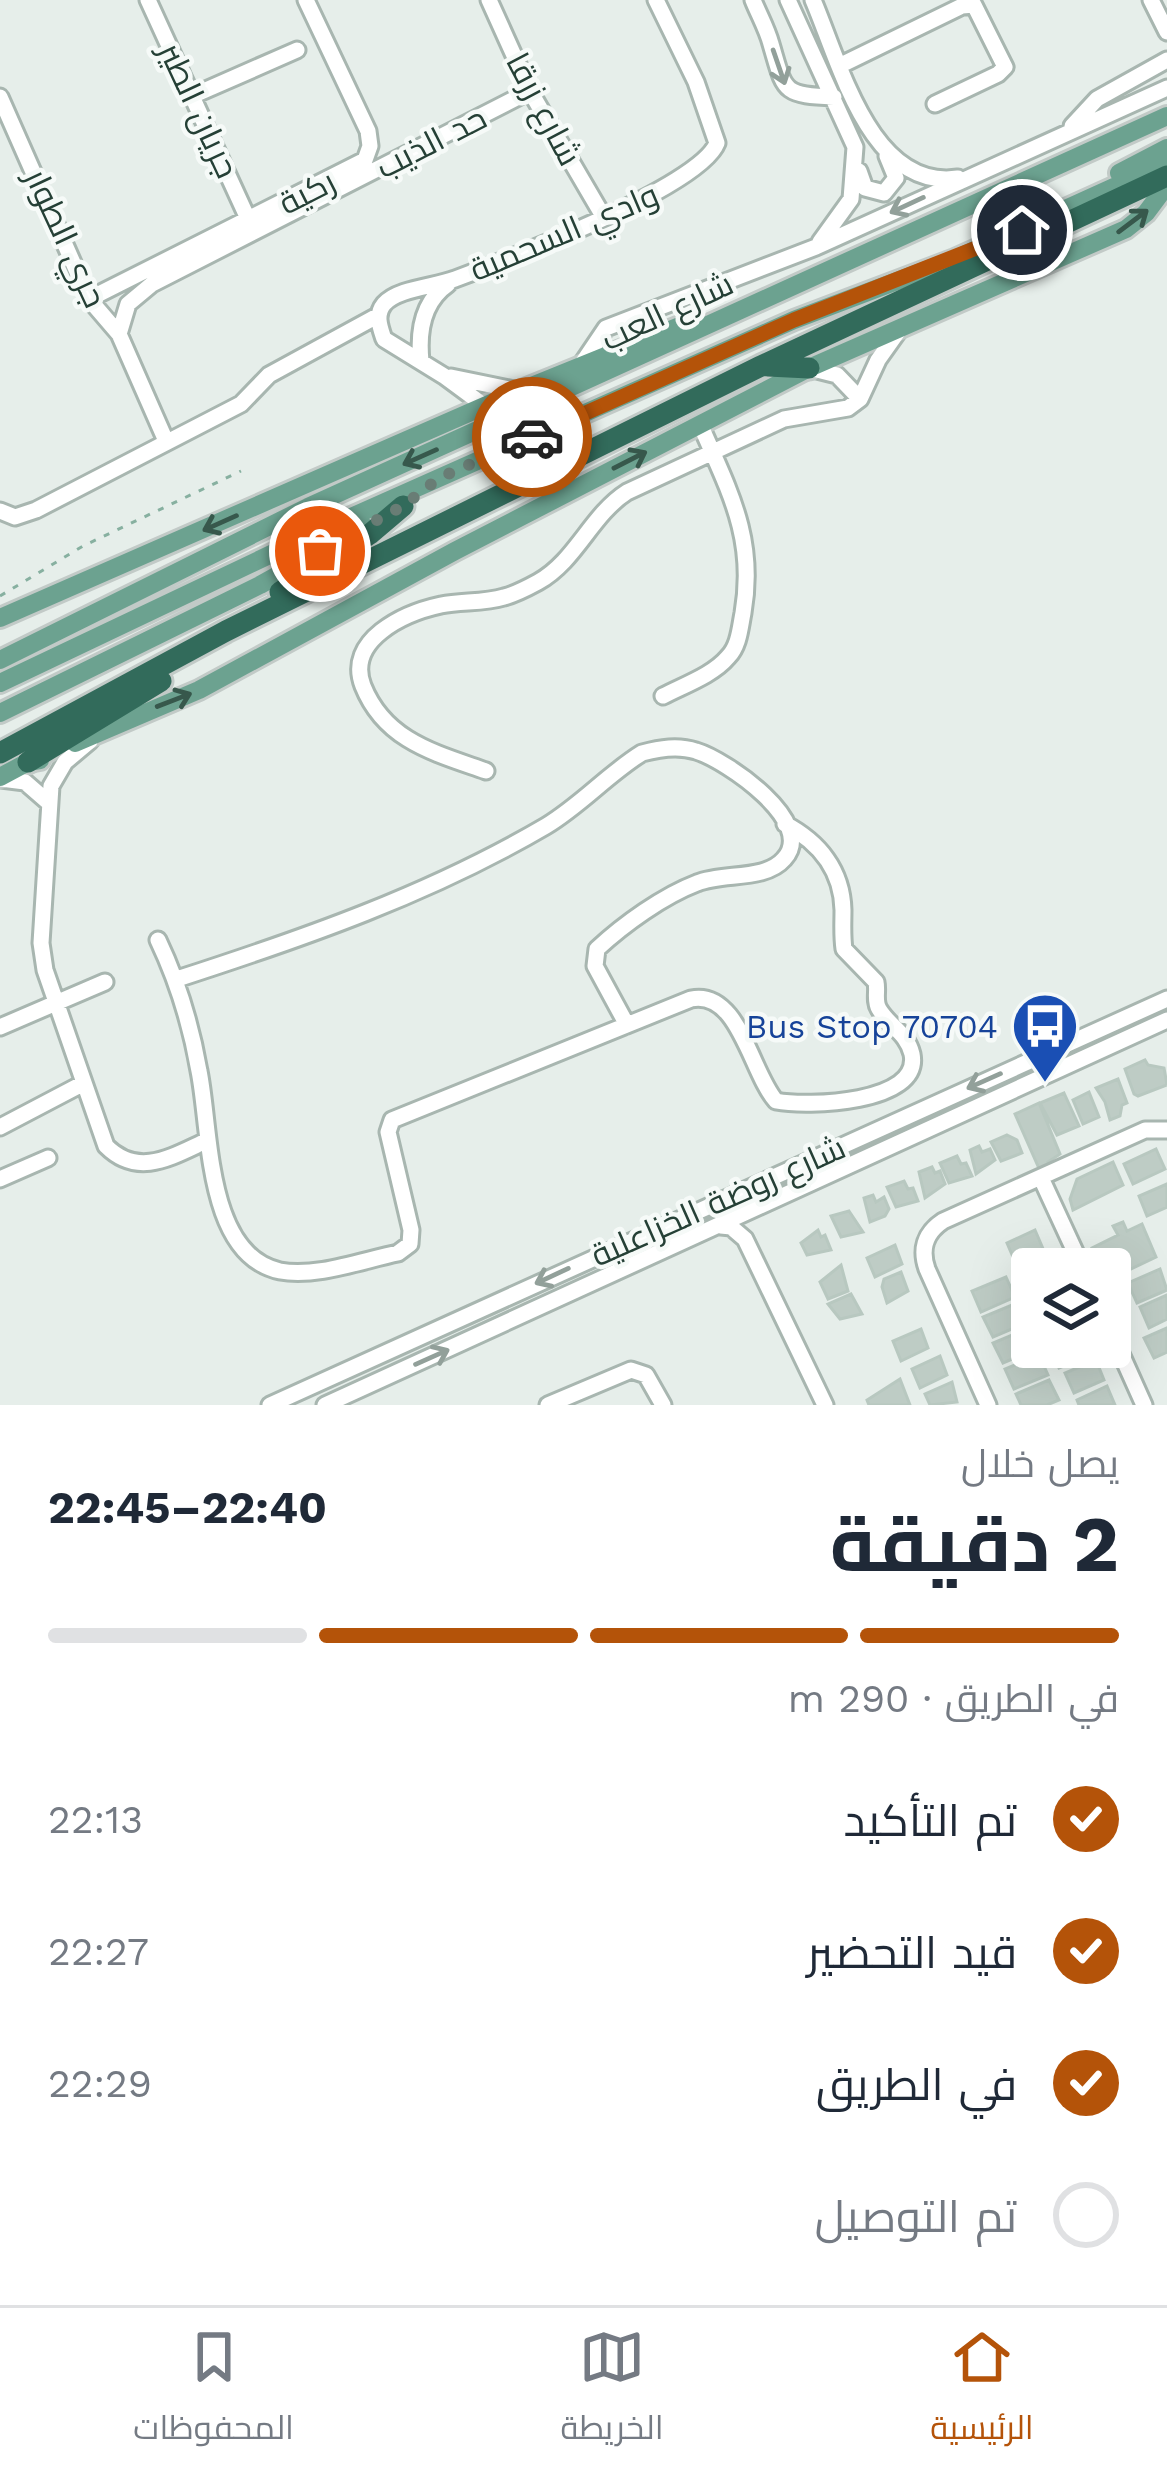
<!DOCTYPE html>
<html lang="ar">
<head>
<meta charset="utf-8">
<style>
  :root { --surface:#fff; --page:#f2f2f3; --text:#1f2937; --muted:#747a83; --line:#e0e1e3; --accent:#b45309 }
  body { margin:0; font-family:"Work Sans",Cairo,sans-serif; background:var(--page); color:var(--text); direction:rtl; height:100vh; display:flex; flex-direction:column; font-size:45px; white-space:nowrap }
  * { box-sizing:border-box; margin:0 }
  p { font-size:39px; color:var(--muted) }
  .icon { flex:none; width:66px; height:66px; fill:none; stroke:currentColor; stroke-width:2; stroke-linecap:round; stroke-linejoin:round }
  .map { position:relative; height:1405px; overflow:hidden; direction:ltr }
  .details { display:flex; flex-direction:column; background:var(--surface); flex:1 }
  .details>* { flex:none }
  .tools { position:absolute; left:1011px; top:1248px; display:grid; gap:24px }
  .tools a { display:grid; place-items:center; width:120px; height:120px; border-radius:12px; background:var(--surface); box-shadow:0 12px 48px #0002; font-size:60px }
  .pin { position:absolute; display:grid; place-items:center; width:102px; height:102px; color:#fff; margin:-51px; border:6px solid #fff; border-radius:50%; box-shadow:0 3px 12px #0007 }
  .courier { position:absolute; display:grid; place-items:center; width:120px; height:120px; margin:-60px; border:9px solid #b45309; border-radius:50%; background:#fff; color:#222; box-shadow:0 3px 15px #0007 }
  .headline em { font-style:normal; font-weight:700 }
  .headline div { display:flex; flex-direction:column-reverse }
  .headline { display:flex; align-items:center; justify-content:space-between; height:204px; padding:0 48px }
  h1 { font-size:78px; font-weight:700; line-height:90px }
  .bar { display:grid; grid-template-columns:repeat(4,1fr); gap:18px 12px; align-content:center; height:144px; padding:0 48px }
  .bar i { height:15px; border-radius:9px; background:var(--line) }
  .bar .selected { background:var(--accent) }
  .bar p { grid-column:span 4 }
  ol { padding:0 48px; list-style:none }
  li { display:flex; align-items:center; gap:36px; height:132px }
  li p { margin-inline-start:auto }
  li .icon { padding:12px; border-radius:50%; background:var(--accent); color:#fff; stroke-width:4 }
  li:last-child { color:var(--muted) }
  li i { width:66px; height:66px; border:6px solid var(--line); border-radius:50% }
  .tab-bar { display:flex; justify-content:space-around; align-items:center; height:168px; border-top:3px solid var(--line); background:var(--surface); font-size:33px; color:var(--muted) }
  .tab-bar a { display:grid; justify-items:center; gap:6px }
  .tab-bar .selected { color:var(--accent) }
  .map>svg:first-child { display:block }
</style>
</head>
<body>
<div class="map">
<svg width="1167" height="1405" viewBox="0 0 1167 1405">
  <rect width="100%" height="100%" fill="#e6eeea"/>
  <path fill="#beccc5" stroke="#b8c8c0" stroke-width="3" d="M1145,1060L1148,1065L1164,1068L1167,1085L1138,1096L1134,1094L1125,1069Z
    M1118,1079L1127,1103L1122,1105L1120,1116L1110,1120L1105,1102L1096,1088Z
    M1089,1092L1099,1117L1083,1124L1073,1100Z
    M1064,1093L1079,1126L1057,1135L1040,1103Z
    M1039,1103L1060,1154L1048,1162L1052,1170L1041,1173L1015,1114Z
    M1007,1135L1017,1140L1022,1153L1001,1161L991,1142Z
    M979,1146L982,1152L990,1149L995,1160L976,1174L970,1150Z
    M1156,1149L1165,1169L1133,1184L1124,1164Z
    M957,1156L961,1164L966,1163L972,1176L949,1183L940,1163Z
    M1113,1162L1123,1185L1073,1210L1070,1199L1077,1179Z
    M932,1167L935,1173L940,1171L945,1184L925,1198L919,1172Z
    M904,1181L908,1189L913,1188L918,1201L896,1207L887,1187Z
    M1167,1184V1207L1147,1216L1139,1196Z
    M873,1195L876,1202L884,1197L889,1209L885,1216L870,1222L864,1198Z
    M849,1211L863,1232L841,1237L831,1216Z
    M1123,1222L1127,1231L1142,1224L1156,1257L1110,1279V1269H1101L1092,1248L1118,1235L1113,1226Z
    M818,1230L821,1237L825,1235L831,1250L807,1255L801,1243Z
    M1035,1230L1044,1251L1016,1264L1007,1243Z
    M895,1245L902,1264L875,1277L867,1258Z
    M1048,1258L1053,1269H1032V1289L1026,1291L1018,1271Z
    M841,1265L848,1291L828,1299L820,1282Z
    M1160,1269L1167,1290L1137,1303L1128,1283Z
    M901,1272L908,1291L887,1303L882,1287L884,1279Z
    M1006,1277L1015,1297L981,1312L972,1291Z
    M851,1294L862,1314L840,1319L828,1304Z
    M1167,1295V1319L1149,1328L1140,1307Z
    M1017,1303L1026,1323L993,1337L983,1317Z
    M1167,1328V1352L1154,1358L1144,1338Z
    M921,1329L928,1348L901,1361L893,1341Z
    M1027,1329L1036,1349L1003,1363L993,1343Z
    M1086,1347L1090,1355L1059,1368L1050,1348Z
    M1039,1355L1048,1375L1014,1389L1005,1369Z
    M940,1356L947,1375L920,1388L912,1369Z
    M1096,1360L1104,1380L1074,1393L1065,1373Z
    M900,1379L910,1405H869L867,1400Z
    M1049,1380L1059,1400L1047,1405H1021L1016,1394Z
    M952,1382L957,1402L930,1405L925,1394Z
    M1107,1386L1115,1405H1079L1077,1400Z"/>
  <g fill="none" stroke-linecap="round" stroke-linejoin="round">
    <g stroke="#a8b6b0" stroke-width="21">
      <path id="minor" d="M148,0L249,221
        M489,0L530,91L603,216
        M753,0C759,15 767,29 771,44C785,91 781,95 834,97
        M788,0L855,147L851,199L820,242
        M813,0C840,63 871,191 958,178
        M1151,0L1167,32
        M841,65L962,6L974,5L1005,67L998,74L935,104
        M192,96L297,50
        M0,97L89,299L119,334L166,441
        M1072,126L1097,99L1167,60
        M859,171L865,188L884,193L896,178L887,156
        M89,299L365,160L370,146L368,131L306,0
        M119,334L128,304L152,284L530,91
        M421,361C418,332 422,302 448,284
        M581,365L606,328L816,247L1167,88
        M809,368L837,375L860,399
        M451,377L519,391
        M486,407L444,376L384,339C380,327 375,315 384,304C398,288 435,287 455,279C506,260 700,187 717,143L696,82L656,0
        M0,511L15,517L36,510L241,404L269,375L379,315
        M663,696C684,685 713,675 728,657C739,646 740,628 743,613C756,538 729,491 700,424
        M90,741L65,762L51,786L41,943L45,970L106,1146C138,1178 171,1157 206,1141
        M486,771C435,753 385,741 363,686C345,640 404,613 441,605C462,601 484,603 504,597C516,594 527,588 538,582C576,561 591,515 627,492L784,419L848,408L860,399L878,360L900,329
        M0,779L25,782L48,802
        M158,940C178,982 191,1025 199,1071C211,1129 205,1255 280,1271C316,1278 363,1260 398,1253L410,1244L411,1230L388,1132L392,1120L691,999C739,989 751,1073 776,1101C806,1107 922,1104 912,1054C907,1033 889,1026 879,1009C874,1001 878,991 876,982L844,949C842,935 843,923 843,910C842,870 819,842 785,824
        M177,979C304,938 430,894 546,826C581,805 608,774 642,753C660,748 678,745 696,751C726,760 818,823 784,859C765,881 723,872 697,883C663,896 624,924 597,949L595,966L627,1025
        M0,1027L105,982
        M0,1127L82,1084
        M1041,1178L1083,1269
        M0,1179L48,1158
        M721,1226L731,1227L745,1239L825,1405
        M1110,1329L1144,1405
        M270,1405L1167,999
        M325,1405L1167,1020
        M548,1405L631,1370L646,1375L663,1405
        M988,1405L927,1269C920,1249 925,1233 943,1221L1145,1130H1167"/>
    </g>
    <g stroke="#c2cac7" stroke-width="24">
      <path id="major" d="M1119,173L1167,148
        M0,618L519,391L682,325
        M0,660L308,507L1167,116
        M0,683L322,530L794,320L955,259L1167,163
        M0,713L260,585L365,527
        M75,743L199,690L455,551L809,368L1126,229L1146,213L1167,185
        M0,777L28,762L40,760"/>
    </g>
    <g stroke="#c2cac7" stroke-width="27">
      <path id="highway" d="M768,366L809,368
        M280,592L370,534L403,506
        M0,753L226,631L761,366L1167,176
        M28,762L161,681"/>
    </g>
    <path stroke="#87b0a0" stroke-width="3" stroke-dasharray="6 9" stroke-linecap="butt" d="M0,596L83,546L241,471"/>
    <use href="#minor" stroke="#fff" stroke-width="15"/>
    <use href="#major" stroke="#6ca290" stroke-width="18"/>
    <use href="#highway" stroke="#326b5b" stroke-width="21"/>
  </g>
  <defs><path id="oneway-shaft" d="M-6 0H5M1.5-3L5.5 0L1.5 3" fill="none" stroke-width="1.6" stroke-linecap="round" stroke-linejoin="round" transform="scale(3)"/></defs>
  <g stroke="#92a09a">
    <use href="#oneway-shaft" transform="translate(779 67) rotate(71)"/>
    <use href="#oneway-shaft" transform="translate(907 205) rotate(155)"/>
    <use href="#oneway-shaft" transform="translate(984 1081) rotate(156)"/>
    <use href="#oneway-shaft" transform="translate(552 1276) rotate(155)"/>
    <use href="#oneway-shaft" transform="translate(432 1357) rotate(-24)"/>
  </g>
  <g stroke="#37584c">
    <use href="#oneway-shaft" transform="translate(1133 221) rotate(-37)"/>
    <use href="#oneway-shaft" transform="translate(420 457) rotate(156)"/>
    <use href="#oneway-shaft" transform="translate(630 460) rotate(-27)"/>
    <use href="#oneway-shaft" transform="translate(220 523) rotate(156)"/>
    <use href="#oneway-shaft" transform="translate(174 700) rotate(-21)"/>
  </g>
  <g fill="none" stroke-linecap="round" stroke-linejoin="round">
    <path stroke="#697d75" stroke-width="12" stroke-dasharray="0 21.6" d="M320,551L403,506L439,478L532,437"/>
    <path stroke="#b45309" stroke-width="15" d="M532,437L794,320L1022,230"/>
  </g>
  <defs>
    <g id="bus-pin" transform="scale(3.45)"><path d="M0 17L-7.5 6A9.5 9.5 0 1 1 7.5 6Z" fill="#1a4fb4" stroke="#f6faf8"/><path d="M-5-6H5V4H4V6H2V4H-2V6H-4V4H-5ZM-3.5-4V0h7V-4ZM-3.5 1.2v1.5H-2V1.2ZM2 1.2v1.5H3.5V1.2Z" fill="#fff"/></g>
  </defs>
  <g fill-rule="evenodd">
    <use href="#bus-pin" x="1045" y="1026"/>
  </g>
  <g text-anchor="middle" dominant-baseline="central" stroke-width="9" stroke-linejoin="round" paint-order="stroke">
    <g font-size="33" fill="#254036" stroke="#f6faf8">
      <text transform="translate(544 109) rotate(62)">شارع زرقا</text>
      <text transform="translate(199 110) rotate(65)">جريان الطير</text>
      <text transform="translate(431 142) rotate(-27)">حد الذيب</text>
      <text transform="translate(307 192) rotate(-27)">ركية</text>
      <text transform="translate(564 232) rotate(-23)">وادي السحمية</text>
      <text transform="translate(66 238) rotate(65)">جري الطوار</text>
      <text transform="translate(667 311) rotate(-25)">شارع العب</text>
      <text transform="translate(718 1201) rotate(-24)">شارع روضة الخزاعلية</text>
    </g>
    <g font-size="33" fill="#164399" stroke="#f6faf8" text-anchor="end">
      <text x="998" y="1026">Bus Stop 70704</text>
    </g>
  </g>
</svg>
<div class="tools">
<a><svg class="icon" aria-label="layers" viewBox="0 0 24 24"><path d="M12 4l9 5-9 5-9-5zM3 14l9 5 9-5"/></svg></a>
</div>
<div class="pin" style="left:320px;top:551px;background:#ea580c"><svg class="icon" aria-label="bag" viewBox="0 0 24 24"><path d="M5 8h14l-1 12H6zM9 8a3 3 0 0 1 6 0"/></svg></div>
<div class="pin" style="left:1022px;top:230px;background:#1f2937"><svg class="icon" aria-label="home" viewBox="0 0 24 24"><path d="M3 11l9-7 9 7M6 9v11h12V9"/></svg></div>
<div class="courier" style="left:532px;top:437px"><svg class="icon" aria-label="car" viewBox="0 0 24 24"><path d="M5 17H2v-5l4-1 3-4h7l3 4 3 1v5h-3M9 17h6M6 11h13"/><circle cx="7" cy="17" r="2"/><circle cx="17" cy="17" r="2"/></svg></div>
</div>
<section class="details">
<div class="headline"><div><h1>2 دقيقة</h1><p>يصل خلال</p></div><em>22:40–22:45</em></div>
<div class="bar"><i class="selected"></i><i class="selected"></i><i class="selected"></i><i></i><p>في الطريق · 290 m</p></div>
<ol>
<li><svg class="icon" aria-label="check" viewBox="0 0 24 24"><path d="M5 12l5 5 9-10"/></svg>تم التأكيد<p>22:13</p></li>
<li><svg class="icon" aria-label="check" viewBox="0 0 24 24"><path d="M5 12l5 5 9-10"/></svg>قيد التحضير<p>22:27</p></li>
<li><svg class="icon" aria-label="check" viewBox="0 0 24 24"><path d="M5 12l5 5 9-10"/></svg>في الطريق<p>22:29</p></li>
<li><i></i>تم التوصيل</li>
</ol>
</section>
<nav class="tab-bar">
<a class="selected"><svg class="icon" aria-label="home" viewBox="0 0 24 24"><path d="M3 11l9-7 9 7M6 9v11h12V9"/></svg>الرئيسية</a>
<a><svg class="icon" aria-label="map" viewBox="0 0 24 24"><path d="M3 6l6-2 6 2 6-2v14l-6 2-6-2-6 2zM9 4v14M15 6v14"/></svg>الخريطة</a>
<a><svg class="icon" aria-label="saved" viewBox="0 0 24 24"><path d="M7 4h10v16l-5-4-5 4z"/></svg>المحفوظات</a>
</nav>
</body>
</html>
